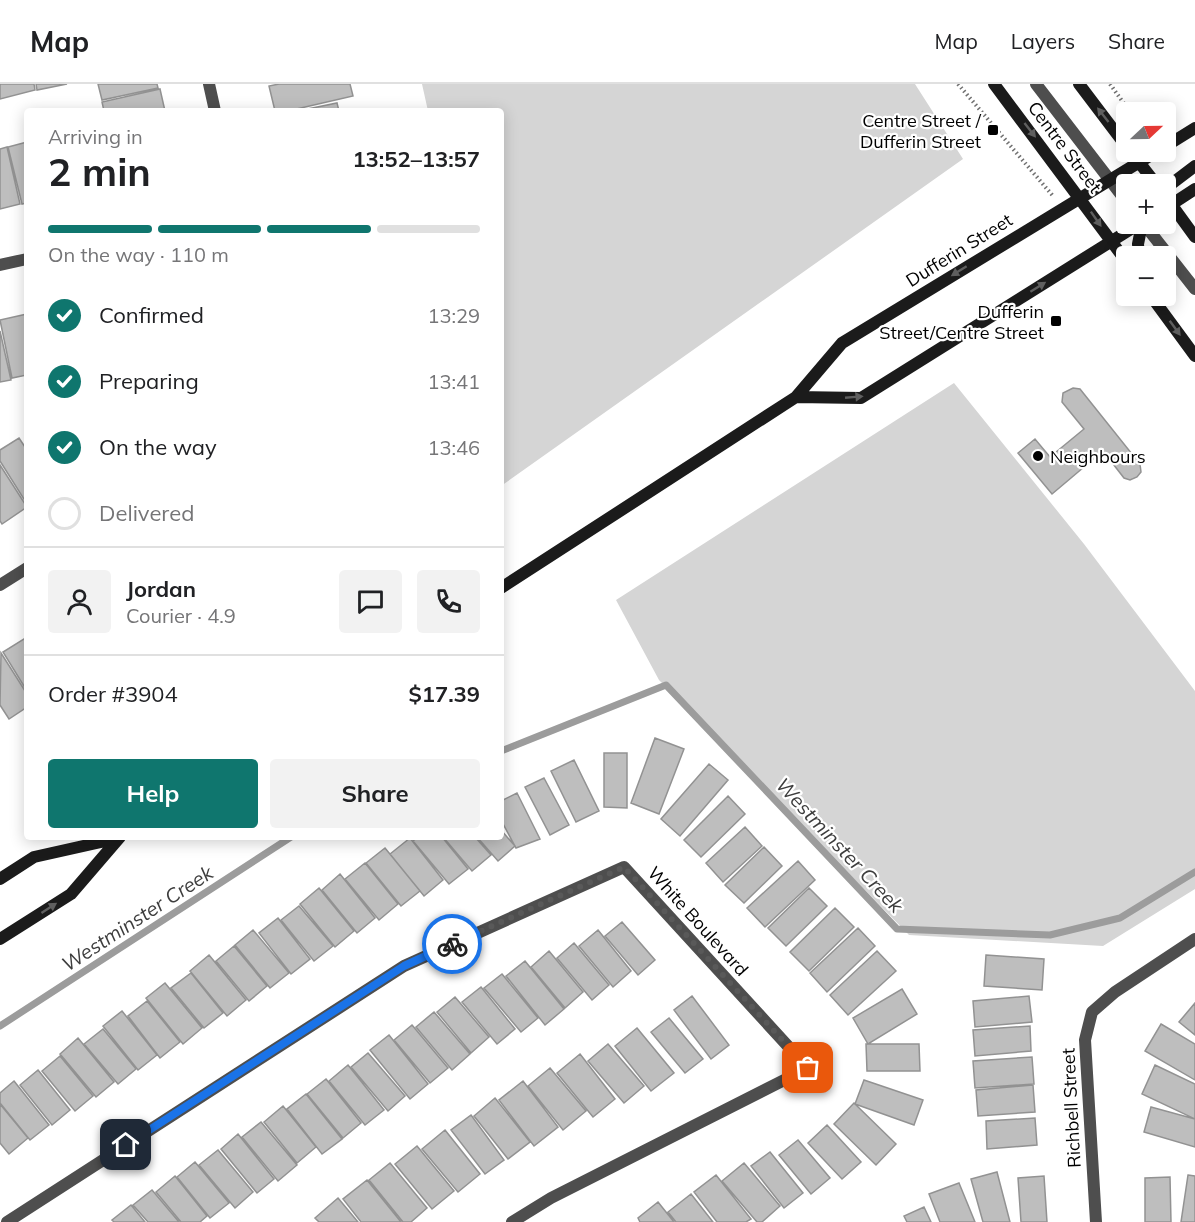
<!DOCTYPE html>
<html lang="en">
<head>
<meta charset="utf-8">
<style>
  :root { --surface:#fff; --page:#f2f2f2; --text:#202124; --muted:#757577; --line:#e0e0e0; --accent:#0f766e }
  body { margin:0; font-family:Mulish,sans-serif; background:var(--page); color:var(--text); height:100vh; display:flex; flex-direction:column; font-size:22px; white-space:nowrap }
  * { box-sizing:border-box; margin:0 }
  p { font-size:20px; color:var(--muted) }
  .icon { flex:none; width:33px; height:33px; fill:none; stroke:currentColor; stroke-width:2; stroke-linecap:round; stroke-linejoin:round }
  .map { position:relative; flex:1; overflow:hidden }
  .panel { position:absolute; left:24px; top:24px; width:480px; height:732px; display:flex; flex-direction:column; background:var(--surface); border-radius:6px; box-shadow:0 3px 15px #0003 }
  .panel>* { flex:none }
  .needle { width:39px; rotate:68deg }
  .buttons { position:absolute; left:1116px; top:18px; display:grid; gap:12px }
  .buttons a { display:grid; place-items:center; width:60px; height:60px; border-radius:6px; background:var(--surface); box-shadow:0 3px 15px #0003; font-size:30px }
  .pin { position:absolute; display:grid; place-items:center; width:51px; height:51px; color:#fff; margin:-26px; border-radius:12px; box-shadow:0 3px 9px #0006 }
  .courier { position:absolute; display:grid; place-items:center; width:60px; height:60px; margin:-30px; border:4px solid #1a73e8; border-radius:50%; background:#fff; color:#222; box-shadow:0 2px 8px #0007 }
  .overview em { font-style:normal; font-weight:700 }
  .overview div { display:flex; flex-direction:column-reverse }
  .overview { display:flex; align-items:center; justify-content:space-between; height:102px; padding:0 24px }
  h1 { font-size:39px; font-weight:700; line-height:45px }
  .bar { display:grid; grid-template-columns:repeat(4,1fr); gap:9px 6px; align-content:center; height:72px; padding:0 24px }
  .bar i { height:8px; border-radius:4px; background:var(--line) }
  .bar .selected { background:var(--accent) }
  .bar p { grid-column:span 4 }
  .line { display:flex; align-items:center; gap:15px; padding:0 24px; border-top:2px solid var(--line) }
  .line div { flex:1 }
  .round { display:grid; place-items:center; flex:none; width:63px; height:63px; border-radius:6px; background:var(--page) }
  ol { padding:0 24px; list-style:none }
  li { display:flex; align-items:center; gap:18px; height:66px }
  li p { margin-inline-start:auto }
  li .icon { padding:6px; border-radius:50%; background:var(--accent); color:#fff; stroke-width:4 }
  li:last-child { color:var(--muted) }
  li i { width:33px; height:33px; border:3px solid var(--line); border-radius:50% }
  .primary-button { display:flex; gap:12px; margin-top:auto; padding:12px 24px }
  .primary-button a { flex:1; height:69px; border-radius:6px; background:var(--accent); color:#fff; font-size:24px; font-weight:700; line-height:69px; text-align:center }
  .primary-button a+a { background:var(--page); color:var(--text) }
  header { display:flex; align-items:center; gap:36px; box-sizing:border-box; height:84px; padding:0 30px; background:var(--surface); border-bottom:2px solid var(--line) }
  header strong { font-size:28px }
  nav { display:flex; gap:33px; margin-inline-start:auto; font-size:21px }
  .map>svg:first-child { display:block }
</style>
</head>
<body>
<header>
<strong>Map</strong>
<nav><a>Map</a><a>Layers</a><a>Share</a></nav>
</header>
<div class="map">
<svg width="1195" height="1138" viewBox="0 0 1195 1138">
  <rect width="100%" height="100%" fill="#fff"/>
  <path fill="#d5d5d5" d="M422,0H915L963,75L501,402V27H428Z
    M954,299L1084,460L1195,607V805L1103,862L909,851L659,596L616,516Z"/>
  <g fill="none" stroke-linecap="round" stroke-linejoin="round">
    <path stroke="#9c9c9c" stroke-width="7" d="M501,667L666,601L897,845L1050,851L1120,834L1195,788
      M0,942L291,753"/>
  </g>
  <path fill="#bebebe" stroke="#929292" stroke-width="1.5" d="M0,0H34L35,6L0,15Z
    M36,0H67L37,6Z
    M98,0H157L158,4L102,16Z
    M279,0H350L353,12L288,27H275L269,2Z
    M160,5L165,27H104L102,18Z
    M337,19L339,27H298Z
    M27,58V119L22,120L8,63Z
    M7,63L20,120L0,125V65Z
    M27,230V291L12,294L0,236Z
    M0,247L11,296L0,298Z
    M1073,304L1080,305L1140,380L1141,388L1137,393L1130,396L1124,394L1103,367L1052,410L1018,369L1035,355L1050,373L1084,345L1062,318L1063,309Z
    M19,354L27,366V420L0,377V366Z
    M0,381L27,423L2,440L0,437Z
    M27,553V607L3,568Z
    M1,569L27,610V623L9,635L0,621Z
    M655,654L684,665L659,730L631,719Z
    M604,669H627V724L604,723Z
    M574,676L599,727L576,738L551,687Z
    M709,680L728,696L680,752L661,735Z
    M544,694L569,741L550,751L525,703Z
    M517,709L540,755L516,764L501,736V717Z
    M728,712L745,730L701,773L684,756Z
    M745,743L762,762L723,798L706,779Z
    M501,746L515,762L498,777L477,753H501Z
    M418,753H442L468,785L449,800L413,757Z
    M443,753H475L491,771L472,787Z
    M410,754L443,796L424,812L390,770Z
    M764,763L782,782L744,819L725,801Z
    M385,764L420,807L401,822L366,779Z
    M798,777L815,796L765,843L747,824Z
    M365,779L398,820L379,836L345,795Z
    M340,790L375,834L357,849L322,806Z
    M319,804L354,847L335,863L300,820Z
    M809,804L827,822L786,862L768,844Z
    M299,822L333,862L314,877L281,836Z
    M835,824L854,843L809,887L790,868Z
    M278,834L310,875L291,890L259,849Z
    M622,838L655,876L638,891L605,852Z
    M858,844L875,862L827,908L810,889Z
    M253,846L289,889L270,904L235,861Z
    M598,846L631,887L613,903L579,862Z
    M574,859L609,901L592,916L557,874Z
    M234,862L267,902L249,917L216,877Z
    M549,867L583,908L565,924L531,883Z
    M877,867L896,887L848,931L830,911Z
    M209,871L246,916L227,932L190,887Z
    M986,871L1044,875L1042,906L984,902Z
    M525,877L564,925L545,941L506,892Z
    M191,889L223,929L204,944L171,904Z
    M502,890L538,934L521,948L484,904Z
    M165,899L202,944L183,960L146,914Z
    M481,903L515,945L497,960L462,918Z
    M902,905L917,930L868,960L853,934Z
    M692,912L729,961L711,975L674,926Z
    M1029,912L1032,938L975,943L973,917Z
    M455,913L489,953L471,969L437,928Z
    M147,917L180,958L160,974L128,932Z
    M1195,919V951L1179,938Z
    M122,927L157,971L138,986L103,942Z
    M434,928L470,970L452,986L416,943Z
    M669,934L703,975L685,989L651,948Z
    M1161,940L1195,960V996L1145,967Z
    M412,941L448,984L430,999L394,956Z
    M1030,942L1031,967L975,972L973,946Z
    M637,944L674,989L651,1007L615,962Z
    M103,945L136,985L118,1000L84,960Z
    M389,951L428,1000L410,1015L370,966Z
    M78,954L114,998L96,1013L60,970Z
    M608,960L644,1002L624,1019L588,977Z
    M866,960H919L920,987H867Z
    M368,969L405,1012L388,1027L351,983Z
    M580,970L615,1015L593,1033L557,989Z
    M60,972L93,1012L75,1027L42,987Z
    M1032,973L1034,1000L975,1004L973,977Z
    M348,981L384,1026L365,1041L329,997Z
    M1155,981L1195,1000V1035L1142,1010Z
    M550,984L586,1027L563,1046L528,1002Z
    M38,986L70,1026L52,1041L20,1001Z
    M326,995L361,1039L343,1054L307,1010Z
    M864,996L923,1016L914,1041L855,1020Z
    M14,997L49,1041L30,1056L0,1019V1009Z
    M523,997L558,1043L534,1062L499,1016Z
    M1033,1001L1035,1028L978,1032L976,1006Z
    M306,1010L342,1055L322,1070L287,1025Z
    M495,1014L530,1058L508,1075L474,1032Z
    M854,1019L896,1060L876,1081L834,1040Z
    M0,1020L28,1054L9,1070L0,1059Z
    M283,1022L316,1063L297,1079L264,1038Z
    M1151,1023L1195,1035V1063L1144,1048Z
    M471,1031L504,1076L485,1090L451,1046Z
    M1035,1034L1037,1061L987,1065L986,1037Z
    M261,1038L297,1081L278,1097L242,1053Z
    M827,1041L861,1078L842,1095L808,1059Z
    M445,1046L480,1090L458,1108L422,1065Z
    M238,1050L274,1095L257,1109L221,1065Z
    M798,1056L830,1094L811,1110L779,1071Z
    M417,1062L454,1107L432,1125L395,1080Z
    M218,1066L253,1108L235,1124L199,1081Z
    M770,1068L803,1109L784,1124L751,1082Z
    M195,1078L229,1119L210,1134L177,1093Z
    M390,1079L427,1124L411,1138H403L369,1096Z
    M744,1079L780,1122L762,1138H757L722,1097Z
    M997,1088L1010,1138H983L971,1095Z
    M716,1091L751,1135L746,1138H717L694,1108Z
    M1188,1091L1195,1092V1138H1181Z
    M175,1092L207,1132L200,1138H181L156,1108Z
    M1044,1092L1047,1138H1021L1018,1094Z
    M1170,1093L1171,1138H1145V1094Z
    M367,1096L401,1138H361L343,1115Z
    M959,1099L975,1138H940L929,1110Z
    M152,1106L179,1138H148L133,1121Z
    M691,1110L713,1138H676L668,1128Z
    M338,1114L358,1138H319L315,1134Z
    M658,1118L674,1138H640L638,1134Z
    M131,1121L145,1138H114L112,1136Z
    M924,1123L931,1138H907L904,1132Z"/>
  <g fill="none" stroke-linecap="round" stroke-linejoin="round">
    <path stroke="#707070" stroke-width="4" stroke-dasharray="1.5 3" stroke-linecap="butt" d="M958,0L1053,112
      M1110,0L1130,28
      M1118,192L1126,203"/>
    <path stroke="#4e4e4e" stroke-width="12" d="M1036,0L1126,117
      M1144,140L1195,205"/>
    <path stroke="#4e4e4e" stroke-width="12" d="M209,0L215,27
      M0,181L27,175
      M0,501L27,484
      M7,1138L404,882L624,783L808,984L551,1114L512,1138
      M1096,1138L1085,956L1092,928L1115,908L1195,855"/>
    <path stroke="#1b1b1b" stroke-width="12" d="M994,0L1126,177
      M1079,0L1126,62
      M1166,62L1195,44
      M1131,68L1156,100
      M1166,104L1195,82
      M1166,113L1195,153
      M1166,124L1195,105
      M1139,172L1138,160L1142,140
      M1151,212L1195,272
      M796,313L861,314L1139,140
      M501,504L796,313L842,259L1156,68
      M0,795L34,773L119,754
      M0,855L71,810L120,753"/>
  </g>
  <defs><path id="oneway-solid" d="M-6-.8H1V-3.2L6.5 0L1 3.2V.8H-6Z" transform="scale(1.5)"/></defs>
  <g fill="#5f5f5f">
    <use href="#oneway-solid" transform="translate(1103 31) rotate(-128)"/>
    <use href="#oneway-solid" transform="translate(1030 46) rotate(52)"/>
    <use href="#oneway-solid" transform="translate(1096 135) rotate(55)"/>
    <use href="#oneway-solid" transform="translate(959 187) rotate(148)"/>
    <use href="#oneway-solid" transform="translate(1038 203) rotate(-32)"/>
    <use href="#oneway-solid" transform="translate(1175 244) rotate(54)"/>
    <use href="#oneway-solid" transform="translate(854 313) rotate(-5)"/>
    <use href="#oneway-solid" transform="translate(49 824) rotate(-33)"/>
  </g>
  <g fill="none" stroke-linecap="round" stroke-linejoin="round">
    <path stroke="#595959" stroke-width="6" stroke-dasharray="0 10.8" d="M452,860L624,783L808,984"/>
    <path stroke="#1a73e8" stroke-width="8" d="M126,1061L404,882L452,860"/>
  </g>
  <g fill="#000" stroke="#fff" stroke-width="2">
    <rect x="987" y="40" width="12" height="12" rx="3"/>
    <rect x="1050" y="231" width="12" height="12" rx="3"/>
    <circle cx="1038" cy="372" r="6"/>
  </g>
  <g text-anchor="middle" dominant-baseline="central" stroke-width="4.5" stroke-linejoin="round" paint-order="stroke">
    <g font-size="18" fill="#000" stroke="#fff" text-anchor="end">
      <text x="981" y="36">Centre Street /<tspan x="981" dy="21">Dufferin Street</tspan></text>
      <text x="1044" y="227">Dufferin<tspan x="1044" dy="21">Street/Centre Street</tspan></text>
      <text x="1050" y="372" text-anchor="start">Neighbours</text>
    </g>
    <g font-size="18" fill="#000" stroke="#fff">
      <text transform="translate(1065 63) rotate(53)">Centre Street</text>
      <text transform="translate(959 166) rotate(-32)">Dufferin Street</text>
      <text transform="translate(698 837) rotate(48)">White Boulevard</text>
      <text transform="translate(1071 1024) rotate(-93)">Richbell Street</text>
    </g>
    <g font-size="20" font-style="italic" fill="#3d3d3d" stroke="#fff">
      <text transform="translate(840 761) rotate(47)">Westminster Creek</text>
      <text transform="translate(137 834) rotate(-33)">Westminster Creek</text>
    </g>
  </g>
</svg>
<div class="buttons">
<a><svg class="needle" viewBox="-14 -14 28 28"><path d="M0-13l5 13h-10z" fill="#e53935"/><path d="M0 13l5-13h-10z" fill="#757577"/></svg></a>
<a>+</a>
<a>−</a>
</div>
<div class="pin" style="left:808px;top:984px;background:#ea580c"><svg class="icon" aria-label="bag" viewBox="0 0 24 24"><path d="M5 8h14l-1 12H6zM9 8a3 3 0 0 1 6 0"/></svg></div>
<div class="pin" style="left:126px;top:1061px;background:#1f2937"><svg class="icon" aria-label="home" viewBox="0 0 24 24"><path d="M3 11l9-7 9 7M6 9v11h12V9"/></svg></div>
<div class="courier" style="left:452px;top:860px"><svg class="icon" aria-label="bike" viewBox="0 0 24 24"><circle cx="6" cy="16" r="4"/><circle cx="18" cy="16" r="4"/><path d="M6 16l4-8h5l3 8M10 8l3 8H6M13 5h3"/></svg></div>
<section class="panel">
<div class="overview"><div><h1>2 min</h1><p>Arriving in</p></div><em>13:52–13:57</em></div>
<div class="bar"><i class="selected"></i><i class="selected"></i><i class="selected"></i><i></i><p>On the way · 110 m</p></div>
<ol>
<li><svg class="icon" aria-label="check" viewBox="0 0 24 24"><path d="M5 12l5 5 9-10"/></svg>Confirmed<p>13:29</p></li>
<li><svg class="icon" aria-label="check" viewBox="0 0 24 24"><path d="M5 12l5 5 9-10"/></svg>Preparing<p>13:41</p></li>
<li><svg class="icon" aria-label="check" viewBox="0 0 24 24"><path d="M5 12l5 5 9-10"/></svg>On the way<p>13:46</p></li>
<li><i></i>Delivered</li>
</ol>
<div class="line" style="height:108px"><a class="round"><svg class="icon" aria-label="person" viewBox="0 0 24 24"><circle cx="12" cy="8" r="4"/><path d="M4 21q1-7 8-7t8 7"/></svg></a><div><b>Jordan</b><p>Courier · 4.9</p></div><a class="round"><svg class="icon" aria-label="chat" viewBox="0 0 24 24"><path d="M4 5h16v11H9l-5 4z"/></svg></a><a class="round"><svg class="icon" aria-label="phone" viewBox="0 0 24 24"><path d="M5 4h4l2 5-3 2q2 4 5 5l2-3 5 2v4C11 20 4 13 5 4z"/></svg></a></div>
<div class="line" style="height:78px"><div>Order #3904</div><b>$17.39</b></div>
<div class="primary-button"><a>Help</a><a>Share</a></div>
</section>
</div>
</body>
</html>
